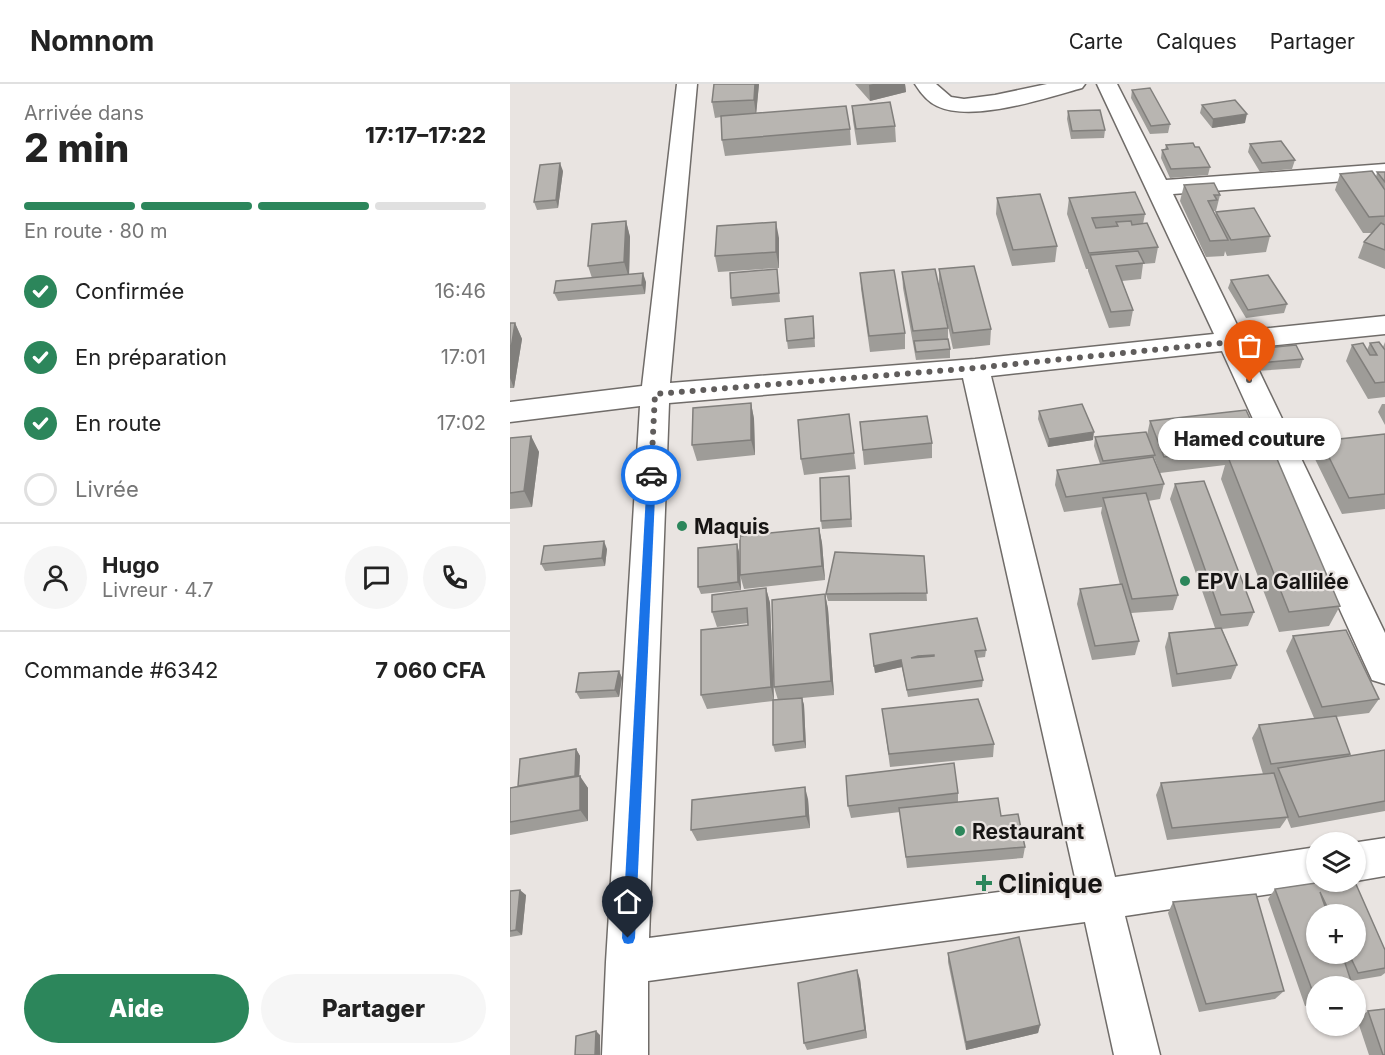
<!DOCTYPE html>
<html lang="fr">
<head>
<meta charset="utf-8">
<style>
  :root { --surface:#fff; --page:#f6f6f6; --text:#222; --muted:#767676; --line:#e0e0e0; --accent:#2c865b }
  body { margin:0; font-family:Inter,sans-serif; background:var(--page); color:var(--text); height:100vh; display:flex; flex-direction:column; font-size:22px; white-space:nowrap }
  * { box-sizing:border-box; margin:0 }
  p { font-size:20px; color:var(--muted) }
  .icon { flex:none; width:33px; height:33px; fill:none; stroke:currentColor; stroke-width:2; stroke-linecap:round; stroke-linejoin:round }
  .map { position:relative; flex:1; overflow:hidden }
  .side { display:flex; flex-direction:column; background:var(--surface); width:510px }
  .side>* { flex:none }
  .tools { position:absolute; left:796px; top:748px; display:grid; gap:12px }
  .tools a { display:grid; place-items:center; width:60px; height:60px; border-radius:50%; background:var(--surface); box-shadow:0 2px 4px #0004; font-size:30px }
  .pin { position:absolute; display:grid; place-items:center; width:51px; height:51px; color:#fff; margin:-62px -26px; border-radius:50% 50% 50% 0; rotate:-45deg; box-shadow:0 0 6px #0007 }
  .pin .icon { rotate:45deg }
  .courier { position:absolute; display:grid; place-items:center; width:60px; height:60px; margin:-30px; border:4px solid #1a73e8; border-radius:50%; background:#fff; color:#222; box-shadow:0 2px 8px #0007 }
  .bubble { position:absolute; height:42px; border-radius:21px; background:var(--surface); box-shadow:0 2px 4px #0004; font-size:20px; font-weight:800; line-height:42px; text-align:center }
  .summary em { font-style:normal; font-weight:800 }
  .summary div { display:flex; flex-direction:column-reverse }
  .summary { display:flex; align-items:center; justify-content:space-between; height:102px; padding:0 24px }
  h1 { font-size:39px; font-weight:800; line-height:45px }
  .bar { display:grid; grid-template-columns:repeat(4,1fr); gap:9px 6px; align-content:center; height:72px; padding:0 24px }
  .bar i { height:8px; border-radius:4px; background:var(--line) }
  .bar .current { background:var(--accent) }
  .bar p { grid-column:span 4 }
  .line { display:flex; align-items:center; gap:15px; padding:0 24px; border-top:2px solid var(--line) }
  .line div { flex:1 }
  .round { display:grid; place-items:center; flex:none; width:63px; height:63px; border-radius:32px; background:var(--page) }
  ol { padding:0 24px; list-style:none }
  li { display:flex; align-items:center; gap:18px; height:66px }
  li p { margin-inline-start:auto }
  li .icon { padding:6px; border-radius:50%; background:var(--accent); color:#fff; stroke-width:4 }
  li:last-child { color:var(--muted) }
  li i { width:33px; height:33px; border:3px solid var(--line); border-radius:50% }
  .cta { display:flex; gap:12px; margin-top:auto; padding:12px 24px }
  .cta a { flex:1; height:69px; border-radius:36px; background:var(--accent); color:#fff; font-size:24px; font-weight:800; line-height:69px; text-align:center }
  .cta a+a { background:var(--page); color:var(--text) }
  header { display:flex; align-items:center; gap:36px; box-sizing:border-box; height:84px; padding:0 30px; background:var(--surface); border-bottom:2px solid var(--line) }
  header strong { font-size:28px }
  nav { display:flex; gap:33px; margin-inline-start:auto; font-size:21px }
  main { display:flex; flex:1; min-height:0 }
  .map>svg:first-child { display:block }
</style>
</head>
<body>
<header>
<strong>Nomnom</strong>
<nav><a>Carte</a><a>Calques</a><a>Partager</a></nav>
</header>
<main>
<section class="side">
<div class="summary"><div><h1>2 min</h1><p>Arrivée dans</p></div><em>17:17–17:22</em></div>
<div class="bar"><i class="current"></i><i class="current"></i><i class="current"></i><i></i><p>En route · 80 m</p></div>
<ol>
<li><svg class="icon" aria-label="check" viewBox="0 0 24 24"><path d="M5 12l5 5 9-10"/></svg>Confirmée<p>16:46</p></li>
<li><svg class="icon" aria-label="check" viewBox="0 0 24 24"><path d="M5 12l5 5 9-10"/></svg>En préparation<p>17:01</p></li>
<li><svg class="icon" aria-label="check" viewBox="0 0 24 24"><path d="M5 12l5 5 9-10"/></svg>En route<p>17:02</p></li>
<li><i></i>Livrée</li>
</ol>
<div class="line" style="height:108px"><a class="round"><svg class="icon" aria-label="person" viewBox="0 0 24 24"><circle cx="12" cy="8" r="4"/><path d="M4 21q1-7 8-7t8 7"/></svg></a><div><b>Hugo</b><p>Livreur · 4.7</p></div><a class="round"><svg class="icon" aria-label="chat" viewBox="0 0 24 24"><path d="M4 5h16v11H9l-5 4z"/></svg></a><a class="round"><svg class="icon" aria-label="phone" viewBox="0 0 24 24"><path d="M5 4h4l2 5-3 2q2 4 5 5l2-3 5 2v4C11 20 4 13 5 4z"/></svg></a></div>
<div class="line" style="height:78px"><div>Commande #6342</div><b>7 060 CFA</b></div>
<div class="cta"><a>Aide</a><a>Partager</a></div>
</section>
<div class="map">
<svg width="875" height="971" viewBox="0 0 875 971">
  <rect width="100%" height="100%" fill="#e9e4e1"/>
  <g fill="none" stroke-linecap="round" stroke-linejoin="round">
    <g stroke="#706c69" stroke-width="3">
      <path id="street" d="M167,0H187L160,299L465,275L704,250L587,0H607L656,96L875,80V94L663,110L730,247L875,232V250L738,264L875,549V600L862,596L712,267L481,292L605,793L807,763V798H819L807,803L615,832L650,971H604L575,838L138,897V971H92L96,878L130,322L0,338V318L132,302ZM453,294L566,798L139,854L159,319Z
        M405,0H426L441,13L454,15L485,11L537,0H575L572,4C536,14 463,39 427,22C418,18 410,8 405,0Z
        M875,754V792L846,797V759H842Z"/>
    </g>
    <use href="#street" fill="#fff" fill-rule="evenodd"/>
  </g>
  <path fill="#9e9c98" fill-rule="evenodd" d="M249,0L246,29L340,45L341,61L215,72L212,56L211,33L205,34L202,18Z
    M345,0H395L396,8L360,17Z
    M622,6L660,40L658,49L640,50L621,14Z
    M692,21L735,39L702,44L690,29Z
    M342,22L385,42L386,58L347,61L343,37Z
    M558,27L595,46L594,54L561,55L557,35Z
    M740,60L785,76L782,85L750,88L738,68Z
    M656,61L700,83L698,91L660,94L651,74L652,66H655Z
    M53,87L48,124L27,126L24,118Z
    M867,88H875V185L848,174L854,158L863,149H853L825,106L830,90L866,93Z
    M674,101L710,111L706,127H704V128L705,132L706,128L760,152L756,168L717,172L715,167L714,172L696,173L670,117Z
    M487,114L547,162L545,178L502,182L486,130Z
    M559,114L635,130L633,140L648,163L645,179L633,180L631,195L612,197L623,226L620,242L599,244L578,187V185H576L557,130Z
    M116,137L120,153L119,191L136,198L135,210L48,217L44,209L82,194L78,182Z
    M269,154V184L208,188L205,172Z
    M267,185L270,218L222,222L221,214Z
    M429,185L481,245L480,261L443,265L429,201Z
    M392,188L438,244V255L440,265V274L406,276L393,204Z
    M350,189L395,249V265L360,268L351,205Z
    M721,196L777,220L774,229L736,234L718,204Z
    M0,239H5L12,255L4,304H0Z
    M304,241L305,263L278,265L277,257Z
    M875,258V313L858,315L836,277L842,261L857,266L860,259L873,263Z
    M743,265L793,275L790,284L746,287L740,273Z
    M241,319L244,335L245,371L187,377L182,361Z
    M872,320H875V341L868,328Z
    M529,327L583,356L538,363L528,335Z
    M640,337L753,362L750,370L830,522L819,542L769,548L711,395L715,381L650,389L644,373V374L654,400L650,415L638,417L668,511L663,526L621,529L629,557L625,571L582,576L567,520L570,505L610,501L591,429L592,423L554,428L545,401L547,386L590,380L584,362L585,353L637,351Z
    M350,338L422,359V374L354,381Z
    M875,350V425L832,430L804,373L811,357Z
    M21,352L29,368L22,423L0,425V354Z
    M344,369L346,385L294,391L291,375Z
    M339,392L342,443L312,445L311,437Z
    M665,400L744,528L738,542L712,545L727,581L721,595L662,603L655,563L659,549L705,544L660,415Z
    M309,444L312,459L315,496L234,505L230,491Z
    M227,460L229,468L231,506L191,510L188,503Z
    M97,465L95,482L35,487L31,480Z
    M414,472L417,517H318L316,510Z
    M256,504L260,519L264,616H268L264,603L315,510L318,525L324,611L292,614L294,621L296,664L265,668L263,661V617L197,625L191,611L238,541V539L207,543L202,528Z
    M360,550L476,566L475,573L467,574L473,596L472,603L398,613L392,583L365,589Z
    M783,552L869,615L859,629L826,633L840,670L839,672L875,666V727L781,744L777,734L770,744L657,756L646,711L651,699L753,690L742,654L749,641L804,634L776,567Z
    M109,587L112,594L109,613L70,615L66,608Z
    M374,638L484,660L483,673L380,683Z
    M66,665L70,672L69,692L78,704V737L0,751V704L8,702Z
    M448,709V718L491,732L515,763L513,774L397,784L390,728L341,734L338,722Z
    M298,715L300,744L187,757L181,746Z
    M826,798H845L875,866V889L871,892L841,897L843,903H807V920L795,922L758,815L765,805L806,799ZM807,831H846V870H807Z
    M0,807L16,811L12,851L0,853Z
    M663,818L774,907L765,915L689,928L658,829Z
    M438,869L530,941L528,949L456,966L438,878Z
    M350,895L357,954L297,966L294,959Z
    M858,927L875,971H859L847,935Z"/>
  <path fill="#817f7c" d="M245,0H249L246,32L244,16Z
    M363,0H395L396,8L360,17L359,1Z
    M737,30L735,39L702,44L703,35Z
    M50,79L53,87L48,124L46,116Z
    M116,137L120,153L119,194L114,178Z
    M266,138L269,154V184L266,168Z
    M133,189L136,198L135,210L132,201Z
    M5,239L12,255L4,304L0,294V271Z
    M241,319L244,335L245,371L241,356Z
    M584,348L583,356L538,363L539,355Z
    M21,352L29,368L22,423L14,407Z
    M309,444L312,459L315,496L312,482Z
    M94,457L97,465L95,482L92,474Z
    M227,460L229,468L231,506L228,498Z
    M256,504L260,519L264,617L261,603Z
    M315,510L318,525L324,611L321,597Z
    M391,576L392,583L365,589L364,582Z
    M109,587L112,594L109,613L105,606Z
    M292,614L294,621L296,664L294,657Z
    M66,665L70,672L69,698L65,692Z
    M70,692L78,704V737L70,726Z
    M295,703L298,715L300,744L296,732Z
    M10,806L16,811L12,851L6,846Z
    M347,886L350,895L357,954L355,946Z
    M530,941L528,949L456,966V958Z
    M86,947L90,951V971H85Z"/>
  <path fill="#b8b5b1" stroke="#817f7c" stroke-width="1.5" fill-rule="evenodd" d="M204,0H245L244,16L202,18Z
    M640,4L660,40L641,42L622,6Z
    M725,16L737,30L703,35L692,21Z
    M380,18L385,42L346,45L342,22Z
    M336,22L340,45L212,56L211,32Z
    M590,26L595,46L562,47L558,27Z
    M771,57L785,76L752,79L740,60Z
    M683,59L685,63H689L700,83L661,85L652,66L658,65L656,61Z
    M50,79L46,116L24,118L30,81Z
    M862,87L875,106V132L859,133L830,90Z
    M867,88H875V98Z
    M704,99L710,111H704L707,116L698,117L718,156L700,157L674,101Z
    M625,108L635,130L582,134L586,144L608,142L606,138L621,137L622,141L637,139L648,163L579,169L559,114Z
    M530,110L547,162L503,166L487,114Z
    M744,124L760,152L721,156L706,128Z
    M116,137L114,178L78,182L82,140Z
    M266,138V168L205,172L207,142Z
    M871,139L875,141V166L854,158Z
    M628,167L634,179L606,182L623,226L601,228L580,171Z
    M464,182L481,245L443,249L429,185Z
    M267,185L269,209L221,214L220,189Z
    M425,185L438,244L403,247L392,188Z
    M384,186L395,249L359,252L350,189Z
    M133,189L132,201L44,209L46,197Z
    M758,191L777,220L738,226L721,196Z
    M303,232L304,254L277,257L275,235Z
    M0,239H5L0,271Z
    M438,255L440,265L406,268L404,257Z
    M869,258L875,266V298L865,299L842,261L853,259L860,271H867L860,259Z
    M786,261L793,275L749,279L743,265Z
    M241,319V356L182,361L183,324Z
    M572,320L584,348L539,355L529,327Z
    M736,326L753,362L654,373L640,337Z
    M339,330L344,369L291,375L288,336Z
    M417,332L422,359L353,366L350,338Z
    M636,348L645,371L593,377L585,353Z
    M875,350V410L839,414L811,357Z
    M21,352L14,407L0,409V354Z
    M764,368L830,522L779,528L718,373Z
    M643,373L654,400L556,413L547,386Z
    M339,392L341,435L311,437L310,394Z
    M694,397L744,528L711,531L665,400Z
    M636,409L668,511L622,515L593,414Z
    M309,444L312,482L230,491V452Z
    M94,457L92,474L31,480L34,462Z
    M227,460L228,498L188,503V464Z
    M325,468L414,472L417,509L316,510Z
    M612,500L629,557L585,562L570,505Z
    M256,504L261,603L191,611V546L238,541L237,524L202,528V511Z
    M315,510L321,597L264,603L262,516Z
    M467,534L476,566L465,567L473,596L397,606L391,576L364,582L360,550ZM424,571V572L401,574L408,572Z
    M711,544L727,581L667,590L659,549Z
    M836,546L869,615L812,623L783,552Z
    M109,587L105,606L66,608L69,589Z
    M292,614L294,657L263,661V616Z
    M468,615L484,660L379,670L372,625Z
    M826,632L840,670L761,680L749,641Z
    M66,665L65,692L8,702L10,675Z
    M875,666V717L789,733L768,684Z
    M444,679L448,709L338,722L336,692Z
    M764,689L778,733L662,744L651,699Z
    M70,692V726L0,738V704Z
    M295,703L296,732L181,746L182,716Z
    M488,714L491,732L508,730L515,763L396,773L389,724Z
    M826,798H845L875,866V884L848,889L839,870H846V831H821L810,808L818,831H807V870H832L843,903H807V913L805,914L765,805L806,799Z
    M10,806L6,846L0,847V807Z
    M746,810L774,907L696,920L663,818Z
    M509,853L530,941L456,958L438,869Z
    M347,886L355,946L294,959L288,899Z
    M875,925V971H873L858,927Z
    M86,947L85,971H65L66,952Z"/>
  <path fill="#1a73e8" d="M141,388L146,391L125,854L123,859L118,860L114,859L112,854L137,391Z"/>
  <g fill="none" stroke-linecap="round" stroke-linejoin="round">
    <path stroke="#605d5c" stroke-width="6" stroke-dasharray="0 10.8" d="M141,391L145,310L465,284L722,258L740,298"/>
  </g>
  <g fill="#2c865b" stroke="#e9e4e1" stroke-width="2">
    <circle cx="172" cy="442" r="6"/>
    <circle cx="675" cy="497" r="6"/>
    <circle cx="450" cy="747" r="6"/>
    <path d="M471 790h6v6h6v6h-6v6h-6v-6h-6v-6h6z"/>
  </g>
  <g text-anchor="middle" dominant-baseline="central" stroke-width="4.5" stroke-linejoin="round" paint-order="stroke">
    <g font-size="21" font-weight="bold" fill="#171514" stroke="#e9e4e1" text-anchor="start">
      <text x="184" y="442">Maquis</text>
      <text x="687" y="497">EPV La Gallilée</text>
      <text x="462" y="747">Restaurant</text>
    </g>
    <g font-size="26" font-weight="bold" fill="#171514" stroke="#e9e4e1" text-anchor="start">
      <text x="488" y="799">Clinique</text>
    </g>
  </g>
</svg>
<div class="tools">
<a><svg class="icon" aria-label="layers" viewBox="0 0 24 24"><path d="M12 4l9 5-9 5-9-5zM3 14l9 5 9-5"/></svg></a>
<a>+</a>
<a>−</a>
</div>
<div class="pin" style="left:740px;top:298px;background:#ea580c"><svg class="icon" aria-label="bag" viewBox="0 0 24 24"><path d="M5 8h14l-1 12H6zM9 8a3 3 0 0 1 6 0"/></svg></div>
<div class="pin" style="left:118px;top:854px;background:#1f2937"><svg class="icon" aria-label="home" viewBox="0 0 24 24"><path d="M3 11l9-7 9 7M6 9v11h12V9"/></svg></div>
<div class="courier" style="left:141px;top:391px"><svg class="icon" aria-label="car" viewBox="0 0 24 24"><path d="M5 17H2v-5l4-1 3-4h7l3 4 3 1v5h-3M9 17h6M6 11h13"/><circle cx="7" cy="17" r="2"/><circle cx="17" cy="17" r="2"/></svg></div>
<div class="bubble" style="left:648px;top:334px;width:183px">Hamed couture</div>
</div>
</main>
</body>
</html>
